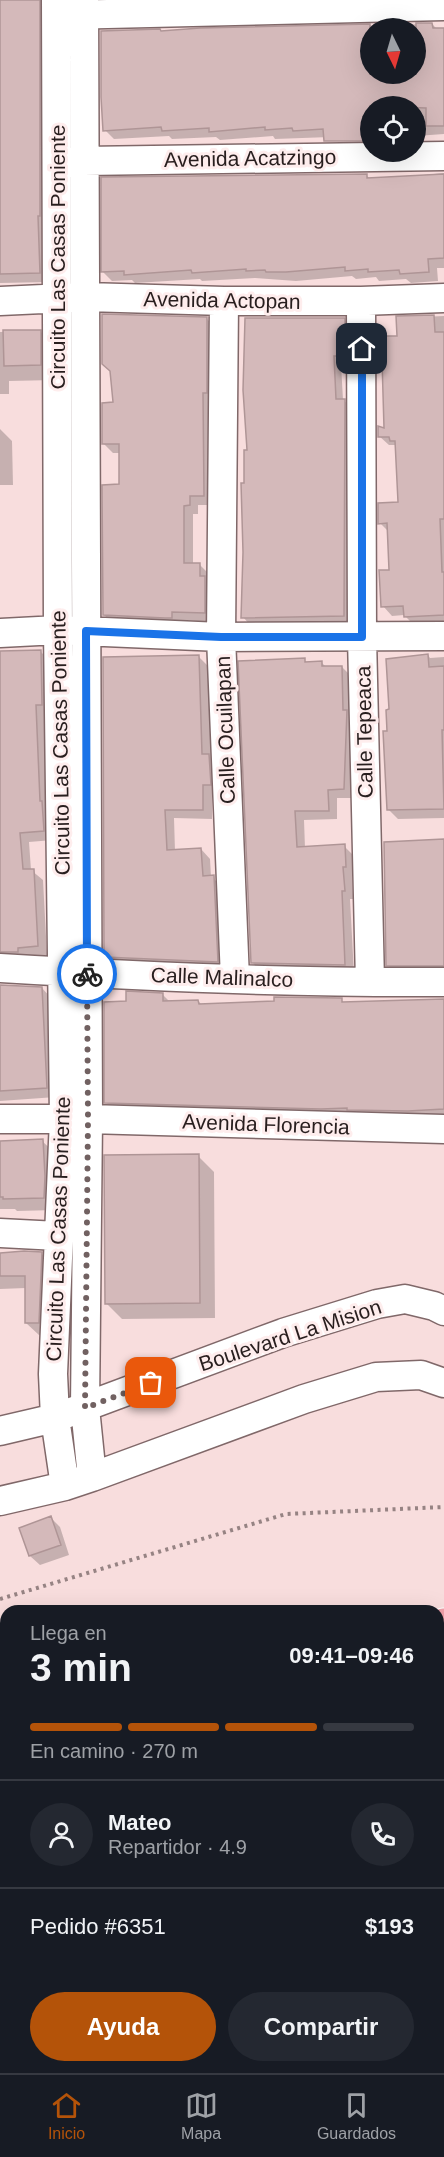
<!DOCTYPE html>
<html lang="es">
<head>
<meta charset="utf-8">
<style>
  :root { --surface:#171b24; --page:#242831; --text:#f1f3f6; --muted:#9ea1a6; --line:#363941; --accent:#b45309 }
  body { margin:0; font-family:Arial,sans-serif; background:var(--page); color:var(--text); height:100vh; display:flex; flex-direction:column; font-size:22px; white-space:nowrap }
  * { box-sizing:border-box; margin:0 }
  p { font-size:20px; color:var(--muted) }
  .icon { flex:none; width:33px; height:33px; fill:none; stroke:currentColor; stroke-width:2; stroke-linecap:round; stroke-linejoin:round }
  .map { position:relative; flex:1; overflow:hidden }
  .details { position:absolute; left:0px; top:1605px; width:444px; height:468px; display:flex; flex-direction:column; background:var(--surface); border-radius:18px 18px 0 0; box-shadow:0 6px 24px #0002 }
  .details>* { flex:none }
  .needle { width:39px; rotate:175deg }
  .tools { position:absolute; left:360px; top:18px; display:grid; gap:12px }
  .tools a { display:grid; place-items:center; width:66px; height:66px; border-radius:50%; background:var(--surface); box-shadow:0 6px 24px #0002; font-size:30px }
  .pin { position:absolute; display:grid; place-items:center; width:51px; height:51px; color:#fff; margin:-26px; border-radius:12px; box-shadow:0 3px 9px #0006 }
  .courier { position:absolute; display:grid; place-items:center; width:60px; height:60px; margin:-30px; border:4px solid #1a73e8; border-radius:50%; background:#fff; color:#222; box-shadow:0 2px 8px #0007 }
  .head em { font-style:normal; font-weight:600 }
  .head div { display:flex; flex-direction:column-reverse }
  .head { display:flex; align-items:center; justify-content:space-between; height:102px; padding:0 30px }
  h1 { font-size:39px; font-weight:600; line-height:45px }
  .bar { display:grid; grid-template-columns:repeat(4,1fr); gap:9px 6px; align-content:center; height:72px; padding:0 30px }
  .bar i { height:8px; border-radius:4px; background:var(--line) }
  .bar .current { background:var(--accent) }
  .bar p { grid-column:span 4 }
  .line { display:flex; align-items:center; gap:15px; padding:0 30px; border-top:2px solid var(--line) }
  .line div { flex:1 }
  .round { display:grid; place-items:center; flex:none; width:63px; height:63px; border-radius:32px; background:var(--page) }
  .button { display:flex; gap:12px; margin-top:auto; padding:12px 30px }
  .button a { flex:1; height:69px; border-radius:36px; background:var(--accent); color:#fff; font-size:24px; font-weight:600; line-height:69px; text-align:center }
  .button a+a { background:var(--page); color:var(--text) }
  .menu { display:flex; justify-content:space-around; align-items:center; height:84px; border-top:2px solid var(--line); background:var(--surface); font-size:16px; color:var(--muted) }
  .menu a { display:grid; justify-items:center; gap:3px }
  .menu .current { color:var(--accent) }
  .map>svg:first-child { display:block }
</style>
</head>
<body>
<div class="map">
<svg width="444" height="2073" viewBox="0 0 444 2073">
  <rect width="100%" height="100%" fill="#f8dddd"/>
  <path fill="#0003" fill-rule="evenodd" d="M0,0H48L49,282L0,283Z
    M432,24L437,29H444V134L416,136V106H370V139L334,141L330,137L275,139L273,136L220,140L216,137L172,139L169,136L114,139L105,130L162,33L201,30ZM370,28H416V74H370Z
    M444,173V268H437L438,281L411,283L406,279L379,281L376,277L356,279L352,276L296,281L255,278L202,281L200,279L135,283L132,280L112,281L103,272L366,175L371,180Z
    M444,316V627L414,625L404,615L392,616L383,606L390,571L389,532L380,523L399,504L397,445H389L379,436L386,430L387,361L398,337V318Z
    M207,319L216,328L213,505H198V514H193V565H200L209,574L213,622L181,620V627L114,624L104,615L121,485V453H113L104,444L114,404Z
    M344,319L352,327V364H341L343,400L353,408L352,624L251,626L243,617L245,485L249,452Z
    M40,331L55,347V380L9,381V394H0V332Z
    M0,429L12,441L13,485H0Z
    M40,651L50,661L53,840L29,842L31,870L43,880L47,955L26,957L0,965V656Z
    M428,655L430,658L444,657V818L398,819L388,809V732L391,711L411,656Z
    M198,656L208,666L211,757L218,765L219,794H212V819L174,818L175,851L201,849L210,859L211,877L223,886L227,971L115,966L105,957Z
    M304,660L308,663H322L326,667H342L351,676L353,798H337V819L304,820L305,848L344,846L353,855L355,876H352L353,899H350L354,974L262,972L252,962Z
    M444,840V974H397L388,965Z
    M0,986L42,988L51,998L56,1097L0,1101Z
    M162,994L170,1002L198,1001L202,1005L341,1000L345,1003L444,1000V1120L115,1112L106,1102L128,1002Z
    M42,1141L55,1153L56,1210L17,1211L15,1209H0V1144Z
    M198,1156L214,1172L215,1318L122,1319L106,1303Z
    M41,1253L54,1266L51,1335H39L26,1323V1288L0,1289V1254Z
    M51,1518L60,1527L69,1555L40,1565L30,1556L21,1529Z
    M45,2067H74L72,2073H43Z
    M106,2067H181L179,2073H112Z
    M205,2067H226L225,2073H204Z"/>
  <path fill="#d4b9ba" stroke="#af9596" stroke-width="1.5" d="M0,0H40V216H38L40,273L0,274Z
    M416,23H432L433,28H444V126H426V108L370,106V133H364V141H324L323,129L293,131L292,128L265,130V127L209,132V128L162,131L161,127L103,131L101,97V31L160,29L161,31L200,28L370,24V74H416Z
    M367,174V178L444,174V258L428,259L429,272L400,274L399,270L368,272V269L345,271V267L286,272H266L265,270L246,271V269L192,273L191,270L124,275V271L101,272V177Z
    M102,314L207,317V393H203L204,496H190V505L184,506V563H200V576H205V613L172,612V618H165L103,615L102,485L119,484V444H102V403L113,402L110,371L102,364Z
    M434,315L435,332H444V519H440L442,572H444V615L404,617L403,606L381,607L379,570H389L387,523L378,524V503L398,502L395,441H390L389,437H378V426L384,428L382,360H386L385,336H397L396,316Z
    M245,318H345V356H334L336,399H345L344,616L241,618L243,552L241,483H244V450H247L243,390Z
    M3,330H41V365L4,366Z
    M41,650L42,705H36L40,801H42L44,831L20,833L23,869H34L38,946L18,948V952H0V651Z
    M428,654L429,667L444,666V730H442L444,809L387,810L383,731H387L386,710L389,709L386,659Z
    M199,655L202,754H209L211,785H203V810H165L167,850L201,848L203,876L214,875L218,962L104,957L103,657Z
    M305,658V662L322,661V666H342L343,710H347L344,789L328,790L329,811H295L297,847L345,844L346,867H343L345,891H342L345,965L251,963L238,661Z
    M444,839V966H386L384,842Z
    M0,985L42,987L47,1088L0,1091Z
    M126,991L163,993V1001L198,1000L199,1004L274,1001V997L342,998V1002L444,999V1109L408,1111L347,1110V1108L321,1109L104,1103V1002L126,1001Z
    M43,1139L45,1176L44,1198L3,1199V1197H0V1141Z
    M199,1154L200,1303L105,1304L104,1155Z
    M24,1251L42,1252L39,1323H25V1276H0V1253Z
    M51,1516L61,1545L29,1556L19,1528Z"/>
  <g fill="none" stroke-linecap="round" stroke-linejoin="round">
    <path stroke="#ceb7b7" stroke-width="33" stroke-dasharray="33 16" stroke-linecap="butt" d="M438,1676L444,1674"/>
    <g stroke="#806869" stroke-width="31">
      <path id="minor" d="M56,0L58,630L64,1119L53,1374L55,1418L65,1486
        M84,0L88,1119L85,1408L92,1477
        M65,15L444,6
        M65,163L84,161L444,156
        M0,301L86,297L224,301H361L444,298
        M224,301L221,637L235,979
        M361,301L362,637L370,982
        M0,633L58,630L221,637L444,636
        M0,968C148,977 296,983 444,982
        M0,1119H88L444,1129
        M0,1233L58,1236
        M0,1431L55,1418L283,1333L377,1304L405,1299L434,1306L444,1311
        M0,1501L65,1486L92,1477L304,1399L376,1377L421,1375L444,1383
        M0,2039L6,2015
        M86,2073L88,2067
        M186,2073L188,2067"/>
    </g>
    <g stroke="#fff" stroke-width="35">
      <path id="major" d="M438,1628L444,1625
        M0,1708L6,1707
        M438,1713L444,1711
        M438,1739L444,1737
        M0,1754H6
        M0,1849L6,1847
        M438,2011L444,1997
        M411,2073L414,2067"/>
    </g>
    <g stroke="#fff" stroke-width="35">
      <path id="highway" d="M0,1915L6,1913
        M381,2073L383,2067"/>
    </g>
    <path stroke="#968383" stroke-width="4" stroke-dasharray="3 4.5" stroke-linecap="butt" d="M0,1599L286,1514L444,1507"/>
    <use href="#minor" stroke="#fff" stroke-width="28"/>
    <use href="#major" stroke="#f2a1aa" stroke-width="33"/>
    <use href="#highway" stroke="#e96271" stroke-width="33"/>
  </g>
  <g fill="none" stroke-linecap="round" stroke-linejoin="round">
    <path stroke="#716161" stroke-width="6" stroke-dasharray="0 10.8" d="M87,974L88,1119L85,1408L151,1383"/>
    <path stroke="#1a73e8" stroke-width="8" d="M87,974L86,631L221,637H362V349"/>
  </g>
  <g text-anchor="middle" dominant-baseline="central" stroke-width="6" stroke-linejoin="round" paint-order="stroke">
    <g font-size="21" fill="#281e1e" stroke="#feeded">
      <text transform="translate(250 158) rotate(-1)">Avenida Acatzingo</text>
      <text transform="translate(57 257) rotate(-90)">Circuito Las Casas Poniente</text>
      <text transform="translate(222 300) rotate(1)">Avenida Actopan</text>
      <text transform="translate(225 730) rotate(-92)">Calle Ocuilapan</text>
      <text transform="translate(364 732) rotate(-91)">Calle Tepeaca</text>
      <text transform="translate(60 743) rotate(-91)">Circuito Las Casas Poniente</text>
      <text transform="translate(222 977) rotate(2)">Calle Malinalco</text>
      <text transform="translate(266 1124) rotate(2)">Avenida Florencia</text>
      <text transform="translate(58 1229) rotate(-88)">Circuito Las Casas Poniente</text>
      <text transform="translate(290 1335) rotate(-18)">Boulevard La Mision</text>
    </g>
  </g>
</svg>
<div class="tools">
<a><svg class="needle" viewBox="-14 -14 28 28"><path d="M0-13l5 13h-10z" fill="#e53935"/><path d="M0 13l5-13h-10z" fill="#9ea1a6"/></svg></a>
<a><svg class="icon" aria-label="locate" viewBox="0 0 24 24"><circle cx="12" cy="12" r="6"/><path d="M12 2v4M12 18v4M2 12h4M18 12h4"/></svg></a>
</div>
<div class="pin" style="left:151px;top:1383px;background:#ea580c"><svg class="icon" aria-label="bag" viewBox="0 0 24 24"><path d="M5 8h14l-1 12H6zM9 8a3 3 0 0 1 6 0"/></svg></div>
<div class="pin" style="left:362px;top:349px;background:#1f2937"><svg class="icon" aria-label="home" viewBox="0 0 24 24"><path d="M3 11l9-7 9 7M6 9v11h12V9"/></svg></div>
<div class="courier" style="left:87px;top:974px"><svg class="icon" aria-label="bike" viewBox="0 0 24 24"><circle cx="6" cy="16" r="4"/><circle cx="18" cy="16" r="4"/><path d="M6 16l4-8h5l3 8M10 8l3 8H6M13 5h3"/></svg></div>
<section class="details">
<div class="head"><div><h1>3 min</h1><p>Llega en</p></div><em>09:41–09:46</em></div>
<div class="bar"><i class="current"></i><i class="current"></i><i class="current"></i><i></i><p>En camino · 270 m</p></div>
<div class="line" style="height:108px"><a class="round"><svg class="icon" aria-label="person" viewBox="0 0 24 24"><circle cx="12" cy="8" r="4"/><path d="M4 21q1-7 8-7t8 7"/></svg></a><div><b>Mateo</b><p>Repartidor · 4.9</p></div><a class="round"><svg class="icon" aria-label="phone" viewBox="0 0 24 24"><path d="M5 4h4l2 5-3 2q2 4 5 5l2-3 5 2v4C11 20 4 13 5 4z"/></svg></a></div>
<div class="line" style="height:78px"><div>Pedido #6351</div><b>$193</b></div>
<div class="button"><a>Ayuda</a><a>Compartir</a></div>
</section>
</div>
<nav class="menu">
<a class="current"><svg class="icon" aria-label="home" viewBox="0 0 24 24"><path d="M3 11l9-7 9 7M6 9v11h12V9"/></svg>Inicio</a>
<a><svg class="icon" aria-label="map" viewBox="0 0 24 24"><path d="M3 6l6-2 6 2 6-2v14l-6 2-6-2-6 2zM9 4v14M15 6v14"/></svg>Mapa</a>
<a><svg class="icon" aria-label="saved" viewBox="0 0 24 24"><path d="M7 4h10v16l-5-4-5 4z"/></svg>Guardados</a>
</nav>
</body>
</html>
